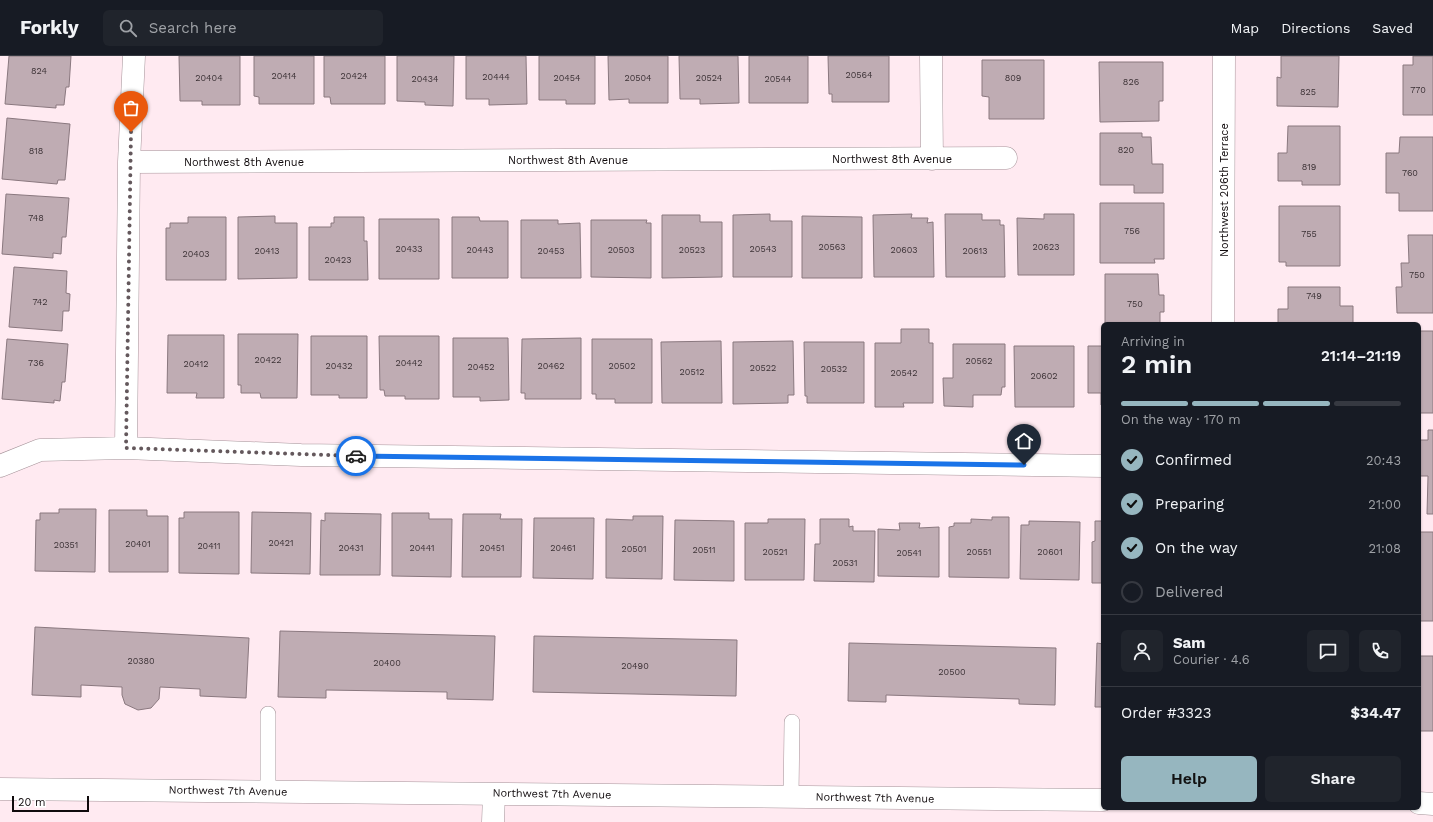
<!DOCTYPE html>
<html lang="en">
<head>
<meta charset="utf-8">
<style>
  :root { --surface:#171b24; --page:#20242c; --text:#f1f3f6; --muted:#9ea1a6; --line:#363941; --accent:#96b6bf }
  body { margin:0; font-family:"Work Sans",sans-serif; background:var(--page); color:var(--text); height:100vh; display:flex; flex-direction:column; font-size:15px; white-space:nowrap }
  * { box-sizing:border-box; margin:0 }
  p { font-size:13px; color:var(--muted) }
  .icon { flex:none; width:22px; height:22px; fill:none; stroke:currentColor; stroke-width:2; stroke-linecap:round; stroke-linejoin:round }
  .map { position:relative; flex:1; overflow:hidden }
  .drawer { position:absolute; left:1101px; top:266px; width:320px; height:488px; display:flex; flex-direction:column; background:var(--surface); border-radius:6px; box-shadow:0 1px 3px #0004 }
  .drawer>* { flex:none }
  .scale { position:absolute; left:12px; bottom:10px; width:77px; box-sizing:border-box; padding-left:4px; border:2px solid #100a0c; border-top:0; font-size:11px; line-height:14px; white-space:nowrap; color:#100a0c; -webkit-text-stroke:3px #fff; paint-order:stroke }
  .pin { position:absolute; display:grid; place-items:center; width:34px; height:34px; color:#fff; margin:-41px -17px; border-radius:50% 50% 50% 0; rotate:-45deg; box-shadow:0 0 4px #0007 }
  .pin .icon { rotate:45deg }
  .courier { position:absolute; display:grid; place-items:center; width:40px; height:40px; margin:-20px; border:3px solid #1a73e8; border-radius:50%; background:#fff; color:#222; box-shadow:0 1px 5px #0007 }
  .headline em { font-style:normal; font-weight:600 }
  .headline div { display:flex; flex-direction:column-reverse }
  .headline { display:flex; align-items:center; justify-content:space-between; height:68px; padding:0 20px }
  h1 { font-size:26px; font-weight:600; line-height:30px }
  .bar { display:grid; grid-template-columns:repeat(4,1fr); gap:6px 4px; align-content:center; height:48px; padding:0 20px }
  .bar i { height:5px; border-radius:3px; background:var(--line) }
  .bar .active { background:var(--accent) }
  .bar p { grid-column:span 4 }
  .line { display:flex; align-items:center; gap:10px; padding:0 20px; border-top:1px solid var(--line) }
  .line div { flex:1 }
  .round { display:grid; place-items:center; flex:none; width:42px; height:42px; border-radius:6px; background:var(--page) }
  ol { padding:0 20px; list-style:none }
  li { display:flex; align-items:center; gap:12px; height:44px }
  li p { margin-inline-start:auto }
  li .icon { padding:4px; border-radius:50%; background:var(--accent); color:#111; stroke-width:4 }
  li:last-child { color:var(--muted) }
  li i { width:22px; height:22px; border:2px solid var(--line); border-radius:50% }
  .button { display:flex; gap:8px; margin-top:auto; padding:8px 20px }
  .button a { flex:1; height:46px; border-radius:6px; background:var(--accent); color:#111; font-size:16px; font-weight:600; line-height:46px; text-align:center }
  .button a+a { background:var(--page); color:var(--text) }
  header { display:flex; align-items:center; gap:24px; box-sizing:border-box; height:56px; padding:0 20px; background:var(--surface); border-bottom:1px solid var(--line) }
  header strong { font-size:19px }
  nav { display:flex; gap:22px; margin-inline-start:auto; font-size:14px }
  .search { width:280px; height:36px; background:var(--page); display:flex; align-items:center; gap:10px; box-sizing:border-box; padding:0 14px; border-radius:6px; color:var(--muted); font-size:15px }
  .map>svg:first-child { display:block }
</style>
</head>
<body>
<header>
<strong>Forkly</strong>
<div class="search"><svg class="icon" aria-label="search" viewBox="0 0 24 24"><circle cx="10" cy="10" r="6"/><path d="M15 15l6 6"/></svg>Search here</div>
<nav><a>Map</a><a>Directions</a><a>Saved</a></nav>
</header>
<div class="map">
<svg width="1433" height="766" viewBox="0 0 1433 766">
  <rect width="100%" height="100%" fill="#ffeaf1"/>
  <path fill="#bfacb3" stroke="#8a787f" d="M9,0H71L69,31H66L64,49H56V52L5,48Z
    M179,0H240V49H202V45H180Z
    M254,0H314V48H259V41L254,40Z
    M324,0H385V48H331L330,41H324Z
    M397,0H454L453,50L425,49V46L397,45Z
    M466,0H526L527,48L489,49V43H466Z
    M539,0H595V48H566V44H539Z
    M608,0H668V47H629V43L609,44Z
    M679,0H738L739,47L700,48V43H680Z
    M749,0H808V47H749Z
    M828,0H889V46H832V38H829Z
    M1281,0H1339L1338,51L1277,50V21L1281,22Z
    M1413,0H1433V59H1403V9H1413Z
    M982,4H1044V63H989V41L982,40Z
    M1099,6H1163V45H1159V65L1100,66Z
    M7,62L70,68L65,124H58L57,128L2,123Z
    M1288,70H1340V129H1302V125H1278V97H1287Z
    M1100,77H1142V81H1151L1152,108H1163V137H1134V129H1100Z
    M1400,81H1433V155H1399V137H1386V97H1399Z
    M6,138L69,142L66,181H62L61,198L53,197V202L2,198Z
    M1100,147H1164V203H1154L1155,207H1100Z
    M1279,150H1340V210H1286V206H1279Z
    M770,158V165H792V221H733V159Z
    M912,158L911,162H928L927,167L933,166L934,221H874L873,159Z
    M945,158H982V164H1000V169H1004L1005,221H946Z
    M1044,158H1074V219H1018L1017,162L1044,163Z
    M662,159H700V166H722V221L662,222Z
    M275,160V167H297V222L238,223V161Z
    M802,160L862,161V222H802Z
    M188,161H226V224H166V172H170V167H188Z
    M334,161H364V185H367L368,224H309V171H331V167H334Z
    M452,161H479L480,165H508V222H452Z
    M379,163H439V223H379Z
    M521,164H558V168L580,167L581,222H521Z
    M591,164H647L646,167H651V222L591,221Z
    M1408,179H1433V257H1397L1396,231H1402L1401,207H1409Z
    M14,211L67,215L66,237L70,238L69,255H63L62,275L9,271Z
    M1105,218H1158L1159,239H1164V256H1160V268H1105Z
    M1288,231H1340V250H1353V268H1278V253H1288Z
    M901,273H929V287H933V347H903L904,351H875V287H901Z
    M1419,275H1433V357H1419Z
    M238,278H298L297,342H261L260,337H241V329H238Z
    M168,279H224V342H196L197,337H167Z
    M311,280H367V342H339V339H311Z
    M379,280H439V343H405V340H385L384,334H380Z
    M453,282H508L509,344L480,345V341H453Z
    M581,282V343H525V337H521L522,283Z
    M7,283L68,288L65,326H62L60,345L54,344V347L2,343Z
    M592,283H652V347H615V343H596V338H592Z
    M721,285L722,347H662L661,286Z
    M793,285L794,339H788V347L733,348V286Z
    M804,286H864V347H807V340H805Z
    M953,288H1005V331H1002L1001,339H973V351L944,350L943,322H953Z
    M1014,290H1074V351H1015Z
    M1088,290H1103V349H1101V337H1088Z
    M1428,374H1433V458H1427L1428,420H1419V384H1428Z
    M59,453H96L95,516L35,515L36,464H40V457H59Z
    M109,454H147V460H168V516H109Z
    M184,456H239V518L179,517V462H184Z
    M252,456L311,457L310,518L251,517Z
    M325,457L381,458L380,519H320L321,464L325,465Z
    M392,457H429V463H452L451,521L392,520Z
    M463,458H501L500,463H522L521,521H462Z
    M633,460H663L662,523L606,522V463L633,464Z
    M992,461H1009V522L949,521V471L954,470V467H971V463L992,464Z
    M534,462H594L593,523L533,522Z
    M768,463H805L804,524H745V467H768Z
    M820,463H849V471L853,470V475H875L874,526L814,525L815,488H820Z
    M675,464L734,465V525L674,524Z
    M1029,465L1080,466L1079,524L1020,523L1021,469H1029Z
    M1095,465H1103V527H1092V486L1095,485Z
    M899,467H920L919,472L939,471V521L878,520V473L900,474Z
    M1419,476H1433V565H1419Z
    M35,571L249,582L246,642L200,640V633L160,631L159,643L151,652L138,654L125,648L122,639V631L81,629V641L32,639Z
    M280,575L495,580L493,644L447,643V636L326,634V642L278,641Z
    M534,580L737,584L736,640L533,636Z
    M849,587L1056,592L1055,649L1019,648V643L886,639V646L848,645Z
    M1097,587L1103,588V651H1095Z
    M1419,600H1433V675H1419Z"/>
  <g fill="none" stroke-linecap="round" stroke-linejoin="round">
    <g stroke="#a59399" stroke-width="16">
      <path id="service" d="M268,658V735
        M791,741L792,666"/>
    </g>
    <g stroke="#a59399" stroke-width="23">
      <path id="minor" d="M931,0L932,103
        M129,106L1006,102
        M1223,268L1224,0
        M126,392L129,106L134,0
        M0,410L40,394L126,392L301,399L1103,410
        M0,733L1103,744
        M1419,747L1433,748
        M493,766L494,738"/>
    </g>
    <use href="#service" stroke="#fff" stroke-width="15"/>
    <use href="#minor" stroke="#fff" stroke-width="22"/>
  </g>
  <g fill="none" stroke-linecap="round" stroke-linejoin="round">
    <path stroke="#64585c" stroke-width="4" stroke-dasharray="0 7.2" d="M131,76L126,392L356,400"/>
    <path stroke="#1a73e8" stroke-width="5" d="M356,400L1024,409"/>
  </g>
  <g text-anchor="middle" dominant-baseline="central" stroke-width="3" stroke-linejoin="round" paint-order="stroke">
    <g font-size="9" fill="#3c3236">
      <text x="39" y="15">824</text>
      <text x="859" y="19">20564</text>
      <text x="284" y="20">20414</text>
      <text x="354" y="20">20424</text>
      <text x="496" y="21">20444</text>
      <text x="209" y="22">20404</text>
      <text x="567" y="22">20454</text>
      <text x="638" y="22">20504</text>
      <text x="709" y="22">20524</text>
      <text x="1013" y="22">809</text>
      <text x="425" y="23">20434</text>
      <text x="778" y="23">20544</text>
      <text x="1131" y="26">826</text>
      <text x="1418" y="34">770</text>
      <text x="1308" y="36">825</text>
      <text x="1126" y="94">820</text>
      <text x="36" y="95">818</text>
      <text x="1309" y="111">819</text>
      <text x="1410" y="117">760</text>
      <text x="36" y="162">748</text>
      <text x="1132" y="175">756</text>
      <text x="1309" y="178">755</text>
      <text x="832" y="191">20563</text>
      <text x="1046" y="191">20623</text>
      <text x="409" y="193">20433</text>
      <text x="763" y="193">20543</text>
      <text x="480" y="194">20443</text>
      <text x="621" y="194">20503</text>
      <text x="692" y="194">20523</text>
      <text x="904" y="194">20603</text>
      <text x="267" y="195">20413</text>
      <text x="551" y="195">20453</text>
      <text x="975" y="195">20613</text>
      <text x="196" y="198">20403</text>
      <text x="338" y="204">20423</text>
      <text x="1417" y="219">750</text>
      <text x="1314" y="240">749</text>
      <text x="40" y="246">742</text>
      <text x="1135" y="248">750</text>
      <text x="268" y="304">20422</text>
      <text x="979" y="305">20562</text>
      <text x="36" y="307">736</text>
      <text x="409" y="307">20442</text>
      <text x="196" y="308">20412</text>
      <text x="339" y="310">20432</text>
      <text x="551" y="310">20462</text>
      <text x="622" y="310">20502</text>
      <text x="481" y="311">20452</text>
      <text x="763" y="312">20522</text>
      <text x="834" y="313">20532</text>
      <text x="692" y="316">20512</text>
      <text x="904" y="317">20542</text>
      <text x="1044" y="320">20602</text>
      <text x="281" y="487">20421</text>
      <text x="138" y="488">20401</text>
      <text x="66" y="489">20351</text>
      <text x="209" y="490">20411</text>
      <text x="351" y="492">20431</text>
      <text x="422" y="492">20441</text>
      <text x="492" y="492">20451</text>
      <text x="563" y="492">20461</text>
      <text x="634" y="493">20501</text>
      <text x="704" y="494">20511</text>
      <text x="775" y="496">20521</text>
      <text x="979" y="496">20551</text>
      <text x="1050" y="496">20601</text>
      <text x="909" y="497">20541</text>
      <text x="845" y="507">20531</text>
      <text x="141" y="605">20380</text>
      <text x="387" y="607">20400</text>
      <text x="635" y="610">20490</text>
      <text x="952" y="616">20500</text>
    </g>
    <g font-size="11" fill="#100a0c" stroke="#fff">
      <text x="892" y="103">Northwest 8th Avenue</text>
      <text x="568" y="104">Northwest 8th Avenue</text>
      <text x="244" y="106">Northwest 8th Avenue</text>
      <text transform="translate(1224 134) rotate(-90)">Northwest 206th Terrace</text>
      <text transform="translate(228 735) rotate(1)">Northwest 7th Avenue</text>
      <text transform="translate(552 738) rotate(1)">Northwest 7th Avenue</text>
      <text transform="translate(875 742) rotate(1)">Northwest 7th Avenue</text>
    </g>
  </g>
</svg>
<div class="scale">20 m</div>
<div class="pin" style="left:131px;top:76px;background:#ea580c"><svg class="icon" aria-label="bag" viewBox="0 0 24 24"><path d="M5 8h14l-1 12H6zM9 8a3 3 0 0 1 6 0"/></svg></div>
<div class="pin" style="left:1024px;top:409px;background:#1f2937"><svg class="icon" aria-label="home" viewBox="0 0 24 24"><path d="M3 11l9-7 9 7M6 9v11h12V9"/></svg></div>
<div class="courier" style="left:356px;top:400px"><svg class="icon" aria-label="car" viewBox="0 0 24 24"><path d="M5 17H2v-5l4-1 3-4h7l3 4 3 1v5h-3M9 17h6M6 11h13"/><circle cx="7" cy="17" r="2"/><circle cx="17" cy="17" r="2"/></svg></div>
<section class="drawer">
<div class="headline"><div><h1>2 min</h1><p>Arriving in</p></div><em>21:14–21:19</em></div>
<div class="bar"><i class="active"></i><i class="active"></i><i class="active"></i><i></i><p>On the way · 170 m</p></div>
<ol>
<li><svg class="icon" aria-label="check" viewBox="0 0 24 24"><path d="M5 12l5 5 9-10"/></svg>Confirmed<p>20:43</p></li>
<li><svg class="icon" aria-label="check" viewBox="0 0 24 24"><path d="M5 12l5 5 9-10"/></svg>Preparing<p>21:00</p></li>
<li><svg class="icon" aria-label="check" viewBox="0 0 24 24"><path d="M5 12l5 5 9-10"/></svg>On the way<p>21:08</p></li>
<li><i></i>Delivered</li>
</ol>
<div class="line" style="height:72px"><a class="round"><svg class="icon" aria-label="person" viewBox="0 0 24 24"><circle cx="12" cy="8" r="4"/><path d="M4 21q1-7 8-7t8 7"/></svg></a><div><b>Sam</b><p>Courier · 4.6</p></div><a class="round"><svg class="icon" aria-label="chat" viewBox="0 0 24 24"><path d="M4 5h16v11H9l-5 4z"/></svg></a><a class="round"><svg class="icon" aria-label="phone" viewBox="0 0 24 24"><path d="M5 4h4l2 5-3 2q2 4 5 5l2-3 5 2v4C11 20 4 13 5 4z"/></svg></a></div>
<div class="line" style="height:52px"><div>Order #3323</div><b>$34.47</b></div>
<div class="button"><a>Help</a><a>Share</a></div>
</section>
</div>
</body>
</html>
